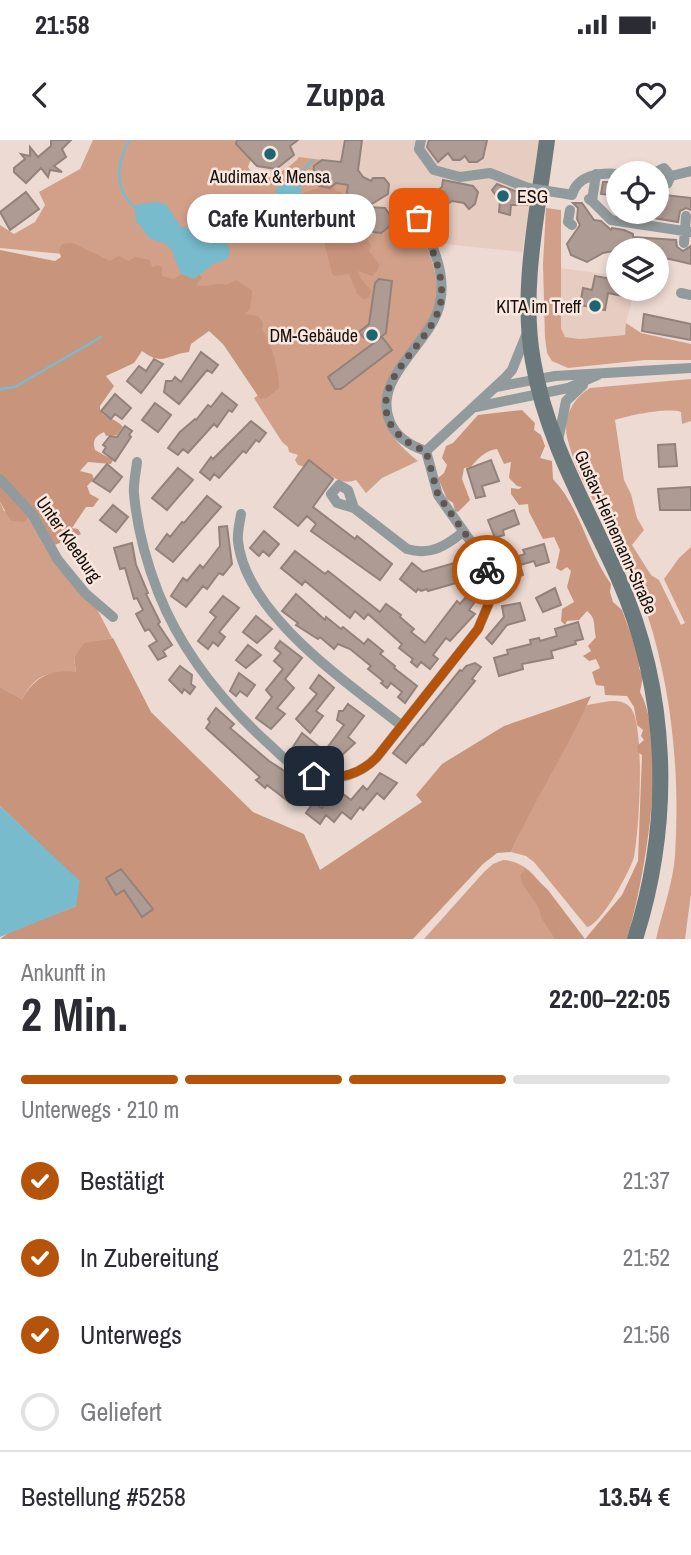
<!DOCTYPE html>
<html lang="de">
<head>
<meta charset="utf-8">
<style>
  :root { --surface:#fff; --page:#f7f7f7; --text:#2b2b33; --muted:#7c7c81; --line:#e1e1e2; --accent:#b45309 }
  body { margin:0; font-family:"Archivo Narrow",sans-serif; background:var(--page); color:var(--text); height:100vh; display:flex; flex-direction:column; font-size:26px; white-space:nowrap }
  * { box-sizing:border-box; margin:0 }
  p { font-size:23px; color:var(--muted) }
  .icon { flex:none; width:38px; height:38px; fill:none; stroke:currentColor; stroke-width:2; stroke-linecap:round; stroke-linejoin:round }
  .map { position:relative; height:799px; overflow:hidden }
  .side { display:flex; flex-direction:column; background:var(--surface); flex:1 }
  .side>* { flex:none }
  .buttons { position:absolute; left:606px; top:21px; display:grid; gap:14px }
  .buttons a { display:grid; place-items:center; width:63px; height:63px; border-radius:50%; background:var(--surface); box-shadow:0 4px 10px #0003; font-size:35px }
  .pin { position:absolute; display:grid; place-items:center; width:60px; height:60px; color:#fff; margin:-30px; border-radius:14px; box-shadow:0 4px 10px #0006 }
  .courier { position:absolute; display:grid; place-items:center; width:70px; height:70px; margin:-35px; border:5px solid #b45309; border-radius:50%; background:#fff; color:#222; box-shadow:0 2px 9px #0007 }
  .bubble { position:absolute; height:49px; border-radius:24px; background:var(--surface); box-shadow:0 4px 10px #0003; font-size:23px; font-weight:800; line-height:49px; text-align:center }
  .head em { font-style:normal; font-weight:800 }
  .head div { display:flex; flex-direction:column-reverse }
  .head { display:flex; align-items:center; justify-content:space-between; height:119px; padding:0 21px }
  h1 { font-size:46px; font-weight:800; line-height:52px }
  .bar { display:grid; grid-template-columns:repeat(4,1fr); gap:10px 7px; align-content:center; height:84px; padding:0 21px }
  .bar i { height:9px; border-radius:5px; background:var(--line) }
  .bar .selected { background:var(--accent) }
  .bar p { grid-column:span 4 }
  .line { display:flex; align-items:center; gap:18px; padding:0 21px; border-top:2px solid var(--line) }
  .line div { flex:1 }
  ol { padding:0 21px; list-style:none }
  li { display:flex; align-items:center; gap:21px; height:77px }
  li p { margin-inline-start:auto }
  li .icon { padding:7px; border-radius:50%; background:var(--accent); color:#fff; stroke-width:4 }
  li:last-child { color:var(--muted) }
  li i { width:38px; height:38px; border:4px solid var(--line); border-radius:50% }
  .status { display:flex; justify-content:space-between; align-items:center; height:49px; padding:0 35px; background:var(--surface); direction:ltr }
  .status svg { height:19px; fill:currentColor }
  header { display:flex; justify-content:space-between; align-items:center; height:91px; padding:0 21px; background:var(--surface); font-size:32px; font-weight:800 }
  .map>svg:first-child { display:block }
</style>
</head>
<body>
<div class="status"><b>21:58</b><svg viewBox="0 0 49 12"><path d="M0 12V9h3v3zM5 12V6h3v6zM10 12V3h3v9zM15 12V0h3v12zM26 1h20v11H26zM47 4h2v5h-2z"/></svg></div>
<header><svg class="icon" aria-label="back" viewBox="0 0 24 24"><path d="M15 5l-7 7 7 7"/></svg>Zuppa<svg class="icon" aria-label="heart" viewBox="0 0 24 24"><path d="M12 20l-8-8c-3-5 5-10 8-4 3-6 11-1 8 4z"/></svg></header>
<div class="map">
<svg width="691" height="799" viewBox="0 0 691 799">
  <rect width="100%" height="100%" fill="#eddad2"/>
  <path fill="#e7cdc1" d="M226,0H542L522,112L368,96L257,26Z
    M561,128L618,136V149H635L626,183V195L580,199L565,197L561,188Z"/>
  <path fill="#d2a089" d="M93,0H237V5L251,19L248,27L257,40C269,40 292,27 299,17L322,20L314,26L313,38L319,46L330,48L338,41L347,45L342,81L349,84V88L359,85L363,93L372,94L390,86L392,76L409,74C425,97 442,136 436,166C434,175 425,185 420,194C388,248 357,272 418,321L382,338L366,353L356,340C338,347 325,330 310,321L306,327L298,325L295,320L298,315L289,312L288,307L282,302L254,258L274,244L273,225L73,115L0,108V85L14,94L35,82L45,65L39,52L80,29Z
    M546,68L561,70V188L565,197L580,199L625,195L626,183L641,193L691,204V220H645L568,228L552,221L547,213L545,198L543,124Z
    M691,239V281L682,284L681,272C669,267 629,275 615,280L624,340L631,354L637,378L644,390L632,405L651,435L659,440L681,485L685,483L664,439L679,418L691,407V754L685,799H656C662,773 673,743 675,716C681,620 669,520 631,431C612,387 578,345 567,297C563,277 573,258 590,248Z
    M0,362L4,371L29,375L95,465L112,498L84,504L74,517L76,532C49,533 38,531 22,559L0,547Z
    M610,561C617,561 624,561 630,567C646,584 639,692 634,717C630,731 601,785 587,787L534,722L526,716L511,712L533,663L587,565Z
    M503,720C541,722 554,770 567,799H424L484,732L493,724Z"/>
  <path fill="#c9947c" d="M333,45L336,51L341,52L344,56L341,68L337,69L342,76L340,82L349,89L354,85L364,87L365,95L371,106L369,111L379,124L378,130L372,136L358,131L361,139L371,150L369,158L363,159L357,154L349,134L335,136L332,134L324,102L327,98L336,100L332,92L327,94L315,79L313,69L302,65L303,53C314,49 321,48 333,45Z
    M73,103L110,121L118,116L129,121L135,117L150,120L152,127L157,125L162,127V136L174,139L189,129L198,132L202,138L196,145C207,149 216,141 226,145L236,140L252,150V154L250,169L245,174L258,176L263,183L262,190C271,200 280,234 279,248L267,258L260,259L223,204L209,191L191,204L189,212C168,214 163,227 142,211L134,223L106,236L114,246L100,266V271C107,280 116,278 123,287L117,295L106,296L104,292C95,296 92,301 95,310L113,320L111,324L88,322L80,331L92,334L94,339L87,346L90,354L99,359L93,367H86L72,388L78,389L81,394L50,407L29,376L25,382L11,381L0,362V110L55,121L61,117L59,110L62,104Z
    M522,270L535,283L534,290L541,295L545,306L540,318L552,321L553,339C581,369 588,412 611,444L610,452L613,462L622,470L641,522L639,528L643,536L640,552C669,605 644,741 627,799H585L622,755L638,721L642,615L638,612L637,606L644,600L641,596L643,590L637,585L634,567L627,556L605,555L604,546L596,545L592,532L600,528L596,519L589,521L583,516L591,511L588,506L596,497C593,487 597,479 587,471L579,480L567,481L565,485L561,481L562,469L574,462L567,447L571,431L567,427L561,431L556,428L560,410L554,397L543,399L529,372L528,364L519,365L511,354V348L519,349L522,347L517,346L509,338L511,322L504,324L497,309C486,310 476,320 471,327L464,328L462,339L470,360L458,372L455,371L453,363L447,359L438,338L444,333L447,325L442,318L446,306L453,303L478,275Z
    M113,498L151,572L253,672L304,694L320,730L422,662L416,655L442,624L504,586L591,556C568,609 535,658 511,712L497,713L483,724L413,799H0L10,792L76,766L43,707L0,666V547L22,559C36,536 51,529 76,532L74,517L84,503Z
    M526,729L548,750L585,799H555L542,779L538,766L523,745L520,735Z"/>
  <path fill="#7bc" d="M284,45H294L301,49L303,64L297,76L279,71L275,55L277,47Z
    M156,62L166,64L181,87L209,91L222,96L230,109L228,119L215,123L194,139L181,134L171,109L164,103L150,99L136,81L135,68L138,64Z
    M0,666L80,741L76,766L0,797Z"/>
  <g fill="none" stroke-linecap="round" stroke-linejoin="round">
    <path stroke="#7bc" stroke-width="2.5" d="M130,0C115,23 114,52 137,69
      M300,50L302,31L313,20
      M235,86L237,78L252,90L247,74L252,69L256,77L281,69
      M0,249L15,247L101,197"/>
  </g>
  <path fill="#ae9c94" stroke="#93827b" stroke-width="2" d="M51,0H71L62,9L66,17L54,26L62,32L50,30L48,37L41,28L26,43L14,32V28L25,19L21,14L30,16V7L38,17L51,6Z
    M237,0H298L290,6L294,15L276,29L257,26L236,4Z
    M345,0H362L358,30L363,37L371,41L373,38H384L389,44L388,54L367,67L385,68L392,78L390,86L381,93L373,92L362,78L359,85H354L350,91L347,84L342,83L348,45L336,43L330,48L319,46L313,38L314,26L322,20L341,22Z
    M429,0H487L483,18L477,22H469L465,16L460,20H453L448,13L438,22L427,7Z
    M443,40L473,46L478,52L475,64L469,69L464,63L452,61L443,67V76L437,75L429,64L430,56L442,47Z
    M603,42H618V56L601,54Z
    M497,44L528,56L527,65H511L510,75L499,72L500,61L492,50Z
    M26,52L39,69L10,90L0,72Z
    M656,54L691,58V70L686,68L680,71L678,82L647,77V72H656Z
    M573,63H582L594,80L601,81L611,90L612,88L624,90L633,94V97L676,100L677,107L683,111L691,106V124L656,116V110H618L603,113L587,122L571,115L567,104L580,85L577,79L578,68Z
    M595,136L618,140V149H624L623,156L608,153L605,170L580,165L583,148L592,150Z
    M379,139L392,141L386,193L378,199L364,198L359,192L369,184L375,143Z
    M644,174L691,184V200L642,191Z
    M382,197L392,210L341,249H335L328,237Z
    M201,212L218,225L212,233L207,230L179,264L164,252L166,241H172L175,237L181,242Z
    M154,219L163,224L141,253L127,241L139,226L146,231Z
    M222,253L237,265L232,272L229,270L217,287L214,284L188,313L183,309L178,315L168,308L180,292L195,279L196,280L208,265L211,267Z
    M115,254L131,268L122,279L115,274L111,279L101,271Z
    M155,263L171,275L158,292L142,280Z
    M251,281L266,293L259,302L256,300L246,313L243,311L219,338L214,334L210,340L200,332L211,317L213,319Z
    M125,286L132,291L129,295L131,297L115,321L103,312L106,307L103,305L110,296L117,297Z
    M675,304L677,326L659,327L658,305Z
    M309,320L333,339L313,367L355,399L357,396L392,424L380,440L311,391L316,384L307,376L298,386L274,367Z
    M491,320L499,341L482,346L485,356L476,358L467,329Z
    M107,324L122,337L110,352L93,341Z
    M178,328L193,340L167,370L152,358Z
    M691,347V370H660L658,349Z
    M207,356L221,367L173,422L156,409L167,394L170,397L182,382L184,383Z
    M113,365L128,377L116,392L100,380Z
    M514,370L519,384L503,390L504,395L495,398L488,380Z
    M227,386L232,424L223,435L219,433L207,449L203,446L186,467L171,456L183,438L187,441L200,425L203,428L220,406L219,387Z
    M264,391L279,404L269,416L263,411L259,416L250,408Z
    M132,403L136,425L148,453L146,454L160,482L158,484L172,505L163,511L166,516L158,520L149,506L157,501L149,489L145,491L136,474L143,470L137,458L134,459L125,428L120,429L114,408Z
    M544,404L549,422L536,426L534,421L520,425L523,435L509,440L507,434L501,435L497,423L525,414L523,410Z
    M295,411L325,434L328,431L380,472L386,464L401,475L400,477L414,489L411,492L425,503L457,461L460,464L472,450L479,456L469,470L475,474L450,501L446,498L433,515L438,519L430,529L421,522L417,527L411,522L413,519L399,508L402,504L368,474L364,479L355,471L350,478L305,441L302,445L281,428Z
    M465,420L470,439L428,451L427,449L421,451L418,449L416,452L400,439L412,423L423,432Z
    M555,448L561,465L543,472L536,458Z
    M296,454L325,480L326,477L341,489L343,487L364,504L368,499L383,511L380,514L395,526L394,528L417,546L405,563L398,557L402,552L391,543L387,548L381,543L383,541L368,529L371,526L350,509L338,504L334,509L320,497L318,499L296,485L298,483L282,471Z
    M223,456L239,468L219,492L225,497L218,506L213,502L208,509L198,501L216,477L210,472Z
    M520,463L525,480L507,485L492,504L486,498L504,477L502,466Z
    M256,476L272,489L257,503L243,492Z
    M578,482L583,499L575,501L576,504L551,511L553,518L522,524L523,529L499,536L494,518L508,514L507,510L531,504L530,500L539,498L540,501L557,496L555,489Z
    M280,501L302,518L285,539L294,548L277,568L285,574L271,589L256,578L272,557L266,550L283,529L274,521L281,513L275,508Z
    M248,505L261,515L246,528L236,520Z
    M475,523L481,527L472,539L475,541L423,605L422,604L406,623L393,613L460,530L462,531L466,526Z
    M180,526L192,535L191,544L195,547L190,554L184,549L182,553L169,540Z
    M239,533L255,545L247,556L240,551L236,556L230,551Z
    M319,535L334,548L316,571L323,576L310,593L296,579L317,554L310,548Z
    M348,564L364,576L348,597L355,603L340,617L327,608L344,585L337,580L339,571H343Z
    M216,568L234,584L230,588L269,621L303,643L307,648L299,659L295,655L289,662L267,645L265,648L256,640L260,637L206,588L210,582L208,579Z
    M302,593L318,606L306,622L291,610Z
    M380,633L397,643L384,659L377,653L363,670L360,667L351,679L342,672L334,682L326,675L320,684L306,673L314,662L322,668L330,658L336,663L343,654L351,660L363,646L367,650Z
    M121,729L153,769L142,777L124,750L116,755L106,738Z"/>
  <g fill="none" stroke-linecap="round" stroke-linejoin="round">
    <path stroke="#919a9c" stroke-width="10" d="M421,0L419,9L434,30L460,37L490,33L528,48
      M654,33L664,28L671,36L667,44L656,43
      M671,36L691,31
      M567,54L572,55C577,35 601,32 618,34
      M401,56C424,84 448,126 440,163C432,204 371,237 390,282C396,297 411,306 426,311
      M589,59L592,61L596,34
      M592,61L611,80L691,92
      M570,70L568,82L572,85
      M684,103L686,76
      M681,153L691,155
      M496,247L555,236L691,228
      M476,267L568,248L598,235
      M558,301L566,261L583,245
      M426,311L505,238L512,230L527,193
      M137,322C136,332 133,344 134,354C137,387 146,421 158,452C182,513 223,563 271,606C283,617 297,632 314,636C337,642 361,634 377,617L478,489L489,463L490,445L486,430L476,409L438,355L426,311
      M0,339L32,374L58,420L85,453L113,477
      M354,368L348,350L339,345L331,354L337,363L354,368L407,409C430,416 446,406 463,392
      M241,374C240,382 237,392 238,401C246,475 348,543 402,586"/>
    <path stroke="#6c797c" stroke-width="16" d="M547,0C538,71 520,149 533,221C546,299 586,366 618,437C669,552 673,680 635,799"/>
    <path stroke="#919a9c" stroke-width="10" d="M528,48L567,54"/>
  </g>
  <g fill="none" stroke-linecap="round" stroke-linejoin="round">
    <path stroke="#615752" stroke-width="7" stroke-dasharray="0 12.6" d="M419,78C429,105 445,131 441,161C434,203 371,236 389,281C396,296 411,306 426,311L438,355L476,409L487,430"/>
    <path stroke="#b45309" stroke-width="9" d="M314,636C338,640 360,635 377,617L478,489L489,463L487,430"/>
  </g>
  <g fill="#1e6574" stroke="#fae7df" stroke-width="2.5">
    <circle cx="270" cy="14" r="7"/>
    <circle cx="503" cy="56" r="7"/>
    <circle cx="595" cy="166" r="7"/>
    <circle cx="372" cy="195" r="7"/>
  </g>
  <g text-anchor="middle" dominant-baseline="central" stroke-width="5" stroke-linejoin="round" paint-order="stroke">
    <g font-size="18" fill="#16100d" stroke="#fae7df" text-anchor="end">
      <text x="270" y="36" text-anchor="middle">Audimax &amp; Mensa</text>
      <text x="517" y="56" text-anchor="start">ESG</text>
      <text x="581" y="166">KITA im Treff</text>
      <text x="358" y="195">DM-Gebäude</text>
    </g>
    <g font-size="18" fill="#16100d" stroke="#fae7df">
      <text transform="translate(616 392) rotate(66)">Gustav-Heinemann-Straße</text>
      <text transform="translate(69 399) rotate(55)">Unter Kleeburg</text>
    </g>
  </g>
</svg>
<div class="buttons">
<a><svg class="icon" aria-label="locate" viewBox="0 0 24 24"><circle cx="12" cy="12" r="6"/><path d="M12 2v4M12 18v4M2 12h4M18 12h4"/></svg></a>
<a><svg class="icon" aria-label="layers" viewBox="0 0 24 24"><path d="M12 4l9 5-9 5-9-5zM3 14l9 5 9-5"/></svg></a>
</div>
<div class="pin" style="left:419px;top:78px;background:#ea580c"><svg class="icon" aria-label="bag" viewBox="0 0 24 24"><path d="M5 8h14l-1 12H6zM9 8a3 3 0 0 1 6 0"/></svg></div>
<div class="pin" style="left:314px;top:636px;background:#1f2937"><svg class="icon" aria-label="home" viewBox="0 0 24 24"><path d="M3 11l9-7 9 7M6 9v11h12V9"/></svg></div>
<div class="courier" style="left:487px;top:430px"><svg class="icon" aria-label="bike" viewBox="0 0 24 24"><circle cx="6" cy="16" r="4"/><circle cx="18" cy="16" r="4"/><path d="M6 16l4-8h5l3 8M10 8l3 8H6M13 5h3"/></svg></div>
<div class="bubble" style="left:187px;top:54px;width:189px">Cafe Kunterbunt</div>
</div>
<section class="side">
<div class="head"><div><h1>2 Min.</h1><p>Ankunft in</p></div><em>22:00–22:05</em></div>
<div class="bar"><i class="selected"></i><i class="selected"></i><i class="selected"></i><i></i><p>Unterwegs · 210 m</p></div>
<ol>
<li><svg class="icon" aria-label="check" viewBox="0 0 24 24"><path d="M5 12l5 5 9-10"/></svg>Bestätigt<p>21:37</p></li>
<li><svg class="icon" aria-label="check" viewBox="0 0 24 24"><path d="M5 12l5 5 9-10"/></svg>In Zubereitung<p>21:52</p></li>
<li><svg class="icon" aria-label="check" viewBox="0 0 24 24"><path d="M5 12l5 5 9-10"/></svg>Unterwegs<p>21:56</p></li>
<li><i></i>Geliefert</li>
</ol>
<div class="line" style="height:91px"><div>Bestellung #5258</div><b>13.54 €</b></div>
</section>
</body>
</html>
